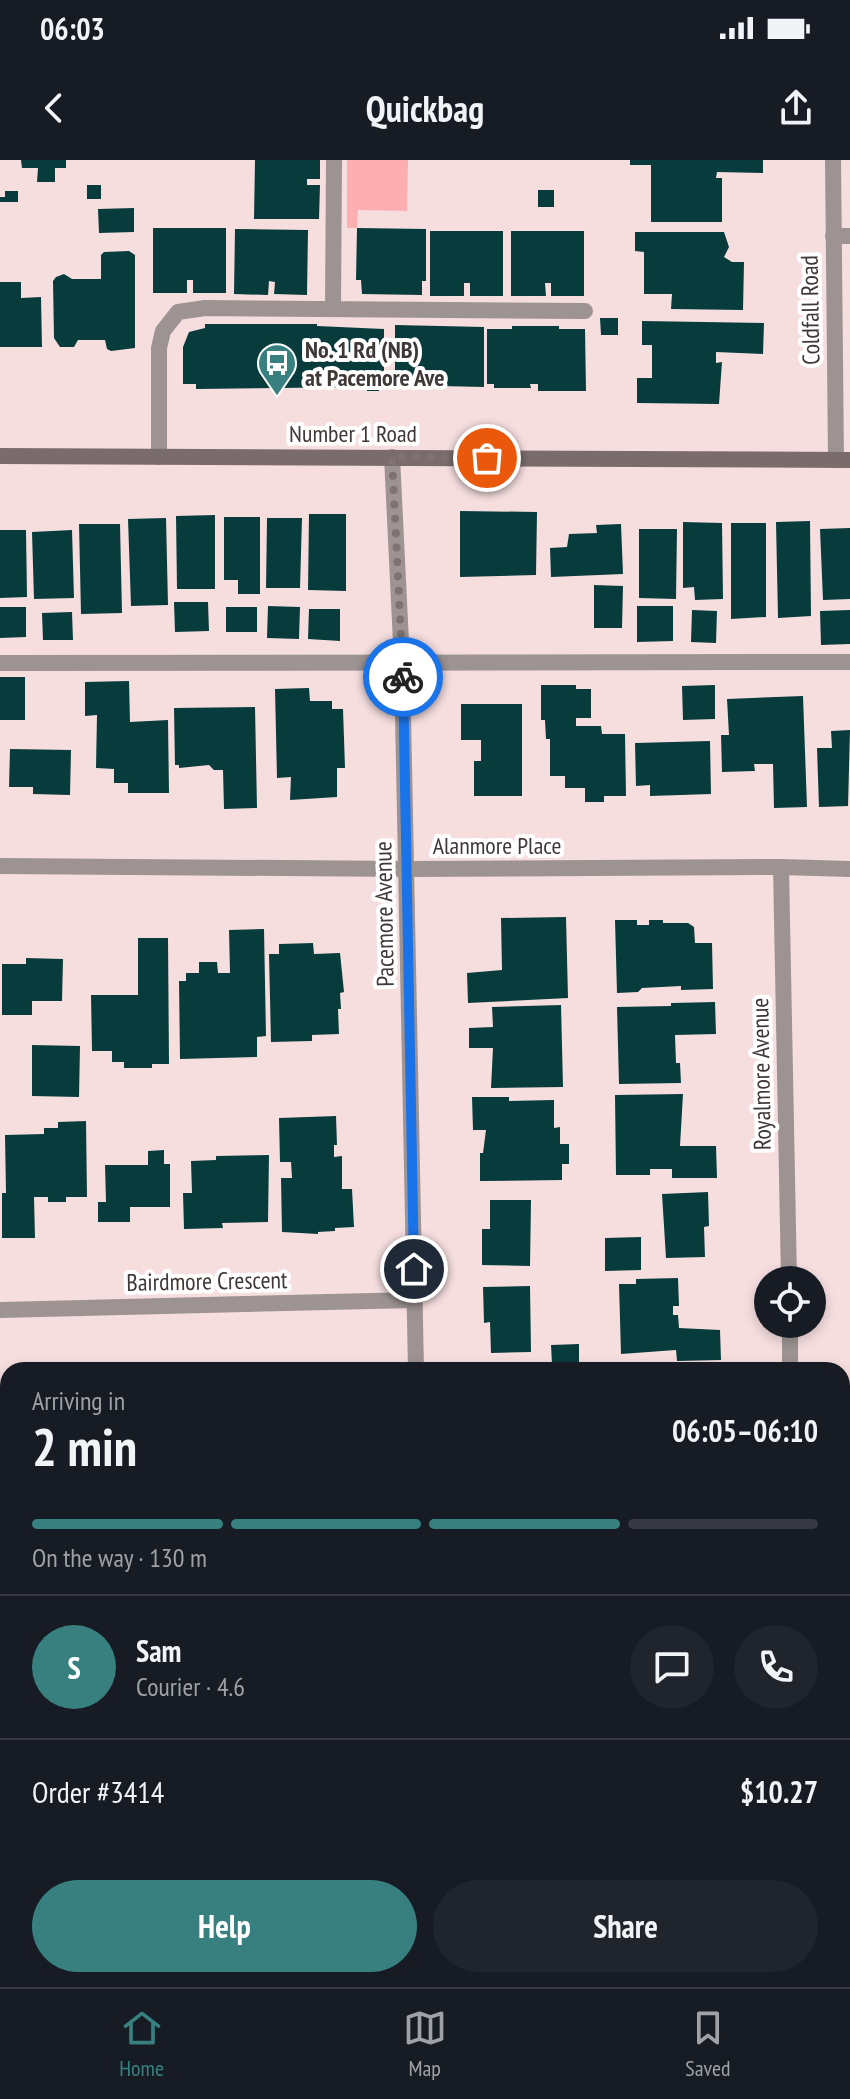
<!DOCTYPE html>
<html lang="en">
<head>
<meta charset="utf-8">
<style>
  :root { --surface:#171b24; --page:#20242c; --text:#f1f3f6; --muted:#9ea1a6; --line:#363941; --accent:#38807f }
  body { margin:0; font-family:"PT Sans Narrow",sans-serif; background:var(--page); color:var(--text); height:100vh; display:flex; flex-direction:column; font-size:30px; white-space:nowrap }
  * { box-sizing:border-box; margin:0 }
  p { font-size:26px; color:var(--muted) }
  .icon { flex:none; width:44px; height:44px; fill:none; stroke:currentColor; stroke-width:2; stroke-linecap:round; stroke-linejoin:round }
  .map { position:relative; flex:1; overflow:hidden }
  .sheet { position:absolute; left:0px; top:1202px; width:850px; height:626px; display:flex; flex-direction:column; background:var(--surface); border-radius:24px 24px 0 0; box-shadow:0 4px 12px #0003 }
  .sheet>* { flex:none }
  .buttons { position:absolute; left:754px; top:1106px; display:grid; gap:16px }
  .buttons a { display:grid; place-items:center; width:72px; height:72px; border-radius:50%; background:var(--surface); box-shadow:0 4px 12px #0003; font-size:40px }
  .pin { position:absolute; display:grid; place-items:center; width:68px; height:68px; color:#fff; margin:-34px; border:4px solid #fff; border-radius:50%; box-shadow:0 2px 8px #0007 }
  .courier { position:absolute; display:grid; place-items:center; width:80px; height:80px; margin:-40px; border:6px solid #1a73e8; border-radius:50%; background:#fff; color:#222; box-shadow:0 2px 10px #0007 }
  .head em { font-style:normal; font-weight:700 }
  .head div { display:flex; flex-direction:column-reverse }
  .head { display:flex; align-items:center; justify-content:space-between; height:136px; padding:0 32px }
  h1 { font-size:52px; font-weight:700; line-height:60px }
  .bar { display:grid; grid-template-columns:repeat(4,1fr); gap:12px 8px; align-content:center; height:96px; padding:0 32px }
  .bar i { height:10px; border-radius:6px; background:var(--line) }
  .bar .selected { background:var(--accent) }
  .bar p { grid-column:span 4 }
  .line { display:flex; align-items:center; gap:20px; padding:0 32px; border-top:2px solid var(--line) }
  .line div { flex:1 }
  .round { display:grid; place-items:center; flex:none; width:84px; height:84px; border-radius:42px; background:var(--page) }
  .action { display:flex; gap:16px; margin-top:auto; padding:16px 32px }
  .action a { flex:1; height:92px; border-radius:48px; background:var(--accent); color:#fff; font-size:32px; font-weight:700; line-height:92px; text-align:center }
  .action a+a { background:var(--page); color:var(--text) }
  .status { display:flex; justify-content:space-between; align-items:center; height:56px; padding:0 40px; background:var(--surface); direction:ltr }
  .status svg { height:22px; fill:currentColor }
  header { display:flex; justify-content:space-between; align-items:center; height:104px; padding:0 32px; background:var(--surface); font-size:36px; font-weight:700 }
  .tab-bar { display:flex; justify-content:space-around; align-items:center; height:112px; border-top:2px solid var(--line); background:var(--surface); font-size:22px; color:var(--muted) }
  .tab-bar a { display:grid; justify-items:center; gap:4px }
  .tab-bar .selected { color:var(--accent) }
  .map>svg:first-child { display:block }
</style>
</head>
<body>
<div class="status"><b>06:03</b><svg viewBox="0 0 49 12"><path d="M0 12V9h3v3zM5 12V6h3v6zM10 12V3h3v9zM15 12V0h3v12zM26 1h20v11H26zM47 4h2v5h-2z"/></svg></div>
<header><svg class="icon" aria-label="back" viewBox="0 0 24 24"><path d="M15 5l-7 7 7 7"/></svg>Quickbag<svg class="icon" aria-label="share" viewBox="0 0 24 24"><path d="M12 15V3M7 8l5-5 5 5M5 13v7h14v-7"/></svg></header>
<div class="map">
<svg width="850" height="1827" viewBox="0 0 850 1827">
  <rect width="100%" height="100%" fill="#f6dedf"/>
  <path fill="#fcaeb1" d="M347,0H408L407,51L358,50L357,68H347Z"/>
  <path fill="#083c3c" d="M21,0H66V8H55V22H37L38,8H22Z
    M255,0H320V19H307V25H320L319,59H254Z
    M630,0H763V13L717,12L716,18H722V62H651V5H630Z
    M87,25H101V39H87Z
    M538,30H554V47H538Z
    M5,31H18V42H0V37H5Z
    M134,48V72L99,73L98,49Z
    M153,68H226V133H193V120H187V133H153Z
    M357,68L426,69V121H422V135L362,134L361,120H356Z
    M235,69L308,70L307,135L274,134L275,122L269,121L268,135L234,134Z
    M430,71H503V136H470V123H464V136H430Z
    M511,71H584V136H551V123H545L546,136H511Z
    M635,72H724L729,87L724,97L732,102H744L743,150L671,149L672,134H644V92L635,91Z
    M129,91L135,95V188L111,191L107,189L105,180H78L74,187H60L54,178L53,121L56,117L64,114L72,119H101V95L104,92Z
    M0,122H21V138L41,137L42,187H0Z
    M600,158H618V175H601Z
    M642,161L764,163L763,194L716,192V203L722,202L719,244L637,243V218H652V185H642Z
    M205,164H317V166L384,169V227H379V231H367V227L196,229V224H183V187L189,172L205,168Z
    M395,165L484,167V227L395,225Z
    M512,166H559V169H585L586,231H538V224H530L531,228H494V224H487V169H512Z
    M460,351L537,352L536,415L460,417Z
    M309,354H346V431L308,430Z
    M215,355V429H177L176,356Z
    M224,357H260V434H238V420H224Z
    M166,358L168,445L131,446L128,359Z
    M267,358H302L300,428H266Z
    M810,361L811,456L778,458L776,362Z
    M683,362L722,363L723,439L695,440L694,427L683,428Z
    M731,363H766V457L731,459Z
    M79,364H120L122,453L81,454Z
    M621,364L623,414L551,417L550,388L567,387L569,374L597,373L596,365Z
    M850,368V439L823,440L820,369Z
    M639,369H677L676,439L639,438Z
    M0,370H26L27,437L0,438Z
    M72,370L74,438L34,439L32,372Z
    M594,425L623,426L622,468H594Z
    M174,442H208L209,471L175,472Z
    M268,446L300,447L299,479L267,478Z
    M637,446H673V481L637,482Z
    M0,447H26V477L0,478Z
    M226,447H257V472H226Z
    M309,449H340V481L308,479Z
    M692,450L717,451L716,483L691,482Z
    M850,450V484L821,485L820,451Z
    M72,452L73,480H43L42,453Z
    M0,517H25V560H0Z
    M129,521L130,562L168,560L169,633H128V623H114V609L96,608L97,555L85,556V522Z
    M541,525H576V529H591V558H576V566H601L602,574H625L626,636H604V642H585V628H565V616H550V579H546L545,560H541Z
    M715,525V559L683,560L682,526Z
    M309,528L310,541H332V549H343L345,608H337V637L290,640L291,617L277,618L275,529Z
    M803,536L807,647L774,648L773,604H754L755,611L722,612L721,575H729L727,539Z
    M461,544H522V636H474V601H481V580H461Z
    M255,547L257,648L224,649L223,610H214L209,605L179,608V605H175L174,548Z
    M850,570L848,646L819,647L817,588H832L831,571Z
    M710,581L711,634L650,636V625L636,626L635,583Z
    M10,589L71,590L70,635L33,634V627H9Z
    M566,757L568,838L468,843L467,813L502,810L501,758Z
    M615,760H637V765H649V760H663V763H688L694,767L695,783H712L713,829L681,830V826L642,828L638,832L617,833Z
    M264,769L266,876L257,877V897L180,899L179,821H186V813H199V802H217L218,813H230L229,770Z
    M138,778H168L169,904H152V908H124V902H112V891H92L91,835H138Z
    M313,783L314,794L340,793L344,832L340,833L341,849H338L339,874L312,875V881L271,882L269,794H279V784Z
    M26,798L63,799L62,841H32V855H2V804H26Z
    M715,842L716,874L675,875L676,903H680L681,923L619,924L617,847L671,846V843Z
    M561,845L563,927L491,928L493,888H469V868L493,867L492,847Z
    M32,885L80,886L79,937L32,936Z
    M683,934L680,986H716L717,1018H672V1009H650V1015H616L615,935Z
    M472,937H509V941L554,940V968L560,967V984H569V1004H562V1020L480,1021V993H483L486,970H473Z
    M336,956L337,985H334V997L342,996V1029H352L354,1067L335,1068V1071L318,1072V1074L282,1072L281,1018H292L291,1002H280L279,958Z
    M86,961L87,1037H66V1042H48V1037H34L35,1078H2V1033H6L5,975L44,974V968H58V962Z
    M164,990V1004H170V1047H130V1062H98V1042H106L105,1005H148V991Z
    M269,995L268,1062L222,1063L223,1068L184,1069L183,1033H192L191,1001L216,1000V996Z
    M708,1032L709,1066L704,1067L705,1097L666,1098L662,1034Z
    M490,1040H531L530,1106L482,1105V1069H490Z
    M641,1077V1110L605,1111V1078Z
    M678,1118L679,1146H673V1155H678L679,1168L720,1170L721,1200L677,1201L676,1190L621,1194L619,1124H636V1119Z
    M530,1126L531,1192L491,1193L490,1162L484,1163L483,1127Z
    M579,1184V1203L552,1204L551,1185Z
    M0,1404L8,1409V1479L0,1475Z
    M0,1506H8V1583H0Z
    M0,1595H8V1660H4L5,1672H0Z
    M0,1683L8,1689V1760L0,1754Z
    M288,1820H363V1827H288Z
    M531,1820H577V1827H531Z
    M632,1820H693V1827L632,1826Z"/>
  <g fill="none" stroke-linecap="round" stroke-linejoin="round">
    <path stroke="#9d9393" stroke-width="16" d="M833,76H850
      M333,149L334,0
      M159,297V188L163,171L178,152L205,148L585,151
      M0,503L850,502"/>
    <path stroke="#9d9393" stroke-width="16" d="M833,0L836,300
      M392,297L402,503L416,1210
      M0,706L407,709L781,707L850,709
      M781,707L789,1120
      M0,1150L414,1140
      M790,1164V1210
      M424,1820V1827
      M801,1820L802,1827"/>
    <path stroke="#7a6c6c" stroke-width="16" d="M0,296L850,300"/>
  </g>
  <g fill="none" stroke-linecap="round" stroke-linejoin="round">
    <path stroke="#807172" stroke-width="8" stroke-dasharray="0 14.4" d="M403,517L392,297L487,298"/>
    <path stroke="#1a73e8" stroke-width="10" d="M403,517L414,1109"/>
  </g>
  <defs>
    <g id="bus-pin" transform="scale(2)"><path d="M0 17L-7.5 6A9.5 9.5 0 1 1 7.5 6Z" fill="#38807f" stroke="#fff"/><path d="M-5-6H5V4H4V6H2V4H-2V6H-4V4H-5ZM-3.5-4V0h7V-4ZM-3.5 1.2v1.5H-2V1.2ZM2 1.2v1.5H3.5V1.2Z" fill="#fff"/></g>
  </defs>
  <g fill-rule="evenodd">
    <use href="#bus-pin" x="277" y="203"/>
  </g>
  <g text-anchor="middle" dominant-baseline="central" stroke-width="8" stroke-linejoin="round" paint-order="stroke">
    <g font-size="24" fill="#403737" stroke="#fff">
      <text transform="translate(810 150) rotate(-91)">Coldfall Road</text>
      <text x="353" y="273">Number 1 Road</text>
      <text x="497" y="685">Alanmore Place</text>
      <text transform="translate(384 754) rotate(-91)">Pacemore Avenue</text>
      <text transform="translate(761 914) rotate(-91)">Royalmore Avenue</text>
      <text transform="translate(207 1121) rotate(-1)">Bairdmore Crescent</text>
    </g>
    <g font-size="24" font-weight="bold" fill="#403737" stroke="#fff" text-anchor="start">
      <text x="305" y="189">No. 1 Rd (NB)<tspan x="305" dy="28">at Pacemore Ave</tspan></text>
    </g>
  </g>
</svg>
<div class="buttons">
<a><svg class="icon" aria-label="locate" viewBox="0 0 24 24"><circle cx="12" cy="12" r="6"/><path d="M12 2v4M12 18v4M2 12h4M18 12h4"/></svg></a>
</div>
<div class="pin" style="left:487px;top:298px;background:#ea580c"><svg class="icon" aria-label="bag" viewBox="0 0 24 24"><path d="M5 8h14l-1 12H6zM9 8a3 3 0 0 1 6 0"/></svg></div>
<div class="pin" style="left:414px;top:1109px;background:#1f2937"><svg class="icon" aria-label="home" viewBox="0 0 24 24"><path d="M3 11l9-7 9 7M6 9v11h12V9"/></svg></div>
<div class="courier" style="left:403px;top:517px"><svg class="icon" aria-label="bike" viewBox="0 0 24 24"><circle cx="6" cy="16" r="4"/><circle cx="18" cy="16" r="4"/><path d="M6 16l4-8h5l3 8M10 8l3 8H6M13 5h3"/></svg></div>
<section class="sheet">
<div class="head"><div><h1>2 min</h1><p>Arriving in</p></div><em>06:05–06:10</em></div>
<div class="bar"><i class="selected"></i><i class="selected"></i><i class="selected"></i><i></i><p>On the way · 130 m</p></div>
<div class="line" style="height:144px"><b class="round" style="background:var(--accent);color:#fff">S</b><div><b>Sam</b><p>Courier · 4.6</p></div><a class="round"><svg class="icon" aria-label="chat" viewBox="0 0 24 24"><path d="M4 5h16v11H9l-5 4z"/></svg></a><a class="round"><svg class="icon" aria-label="phone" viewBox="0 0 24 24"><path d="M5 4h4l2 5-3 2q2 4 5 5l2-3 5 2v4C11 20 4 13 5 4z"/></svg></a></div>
<div class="line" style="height:104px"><div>Order #3414</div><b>$10.27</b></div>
<div class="action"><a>Help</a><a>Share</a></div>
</section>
</div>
<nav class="tab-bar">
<a class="selected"><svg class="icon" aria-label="home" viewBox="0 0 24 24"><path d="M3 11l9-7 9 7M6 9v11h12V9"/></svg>Home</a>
<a><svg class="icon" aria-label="map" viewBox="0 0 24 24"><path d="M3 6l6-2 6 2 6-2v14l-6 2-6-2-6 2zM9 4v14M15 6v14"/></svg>Map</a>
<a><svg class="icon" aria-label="saved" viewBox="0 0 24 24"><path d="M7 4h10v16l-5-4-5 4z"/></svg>Saved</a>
</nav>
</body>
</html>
